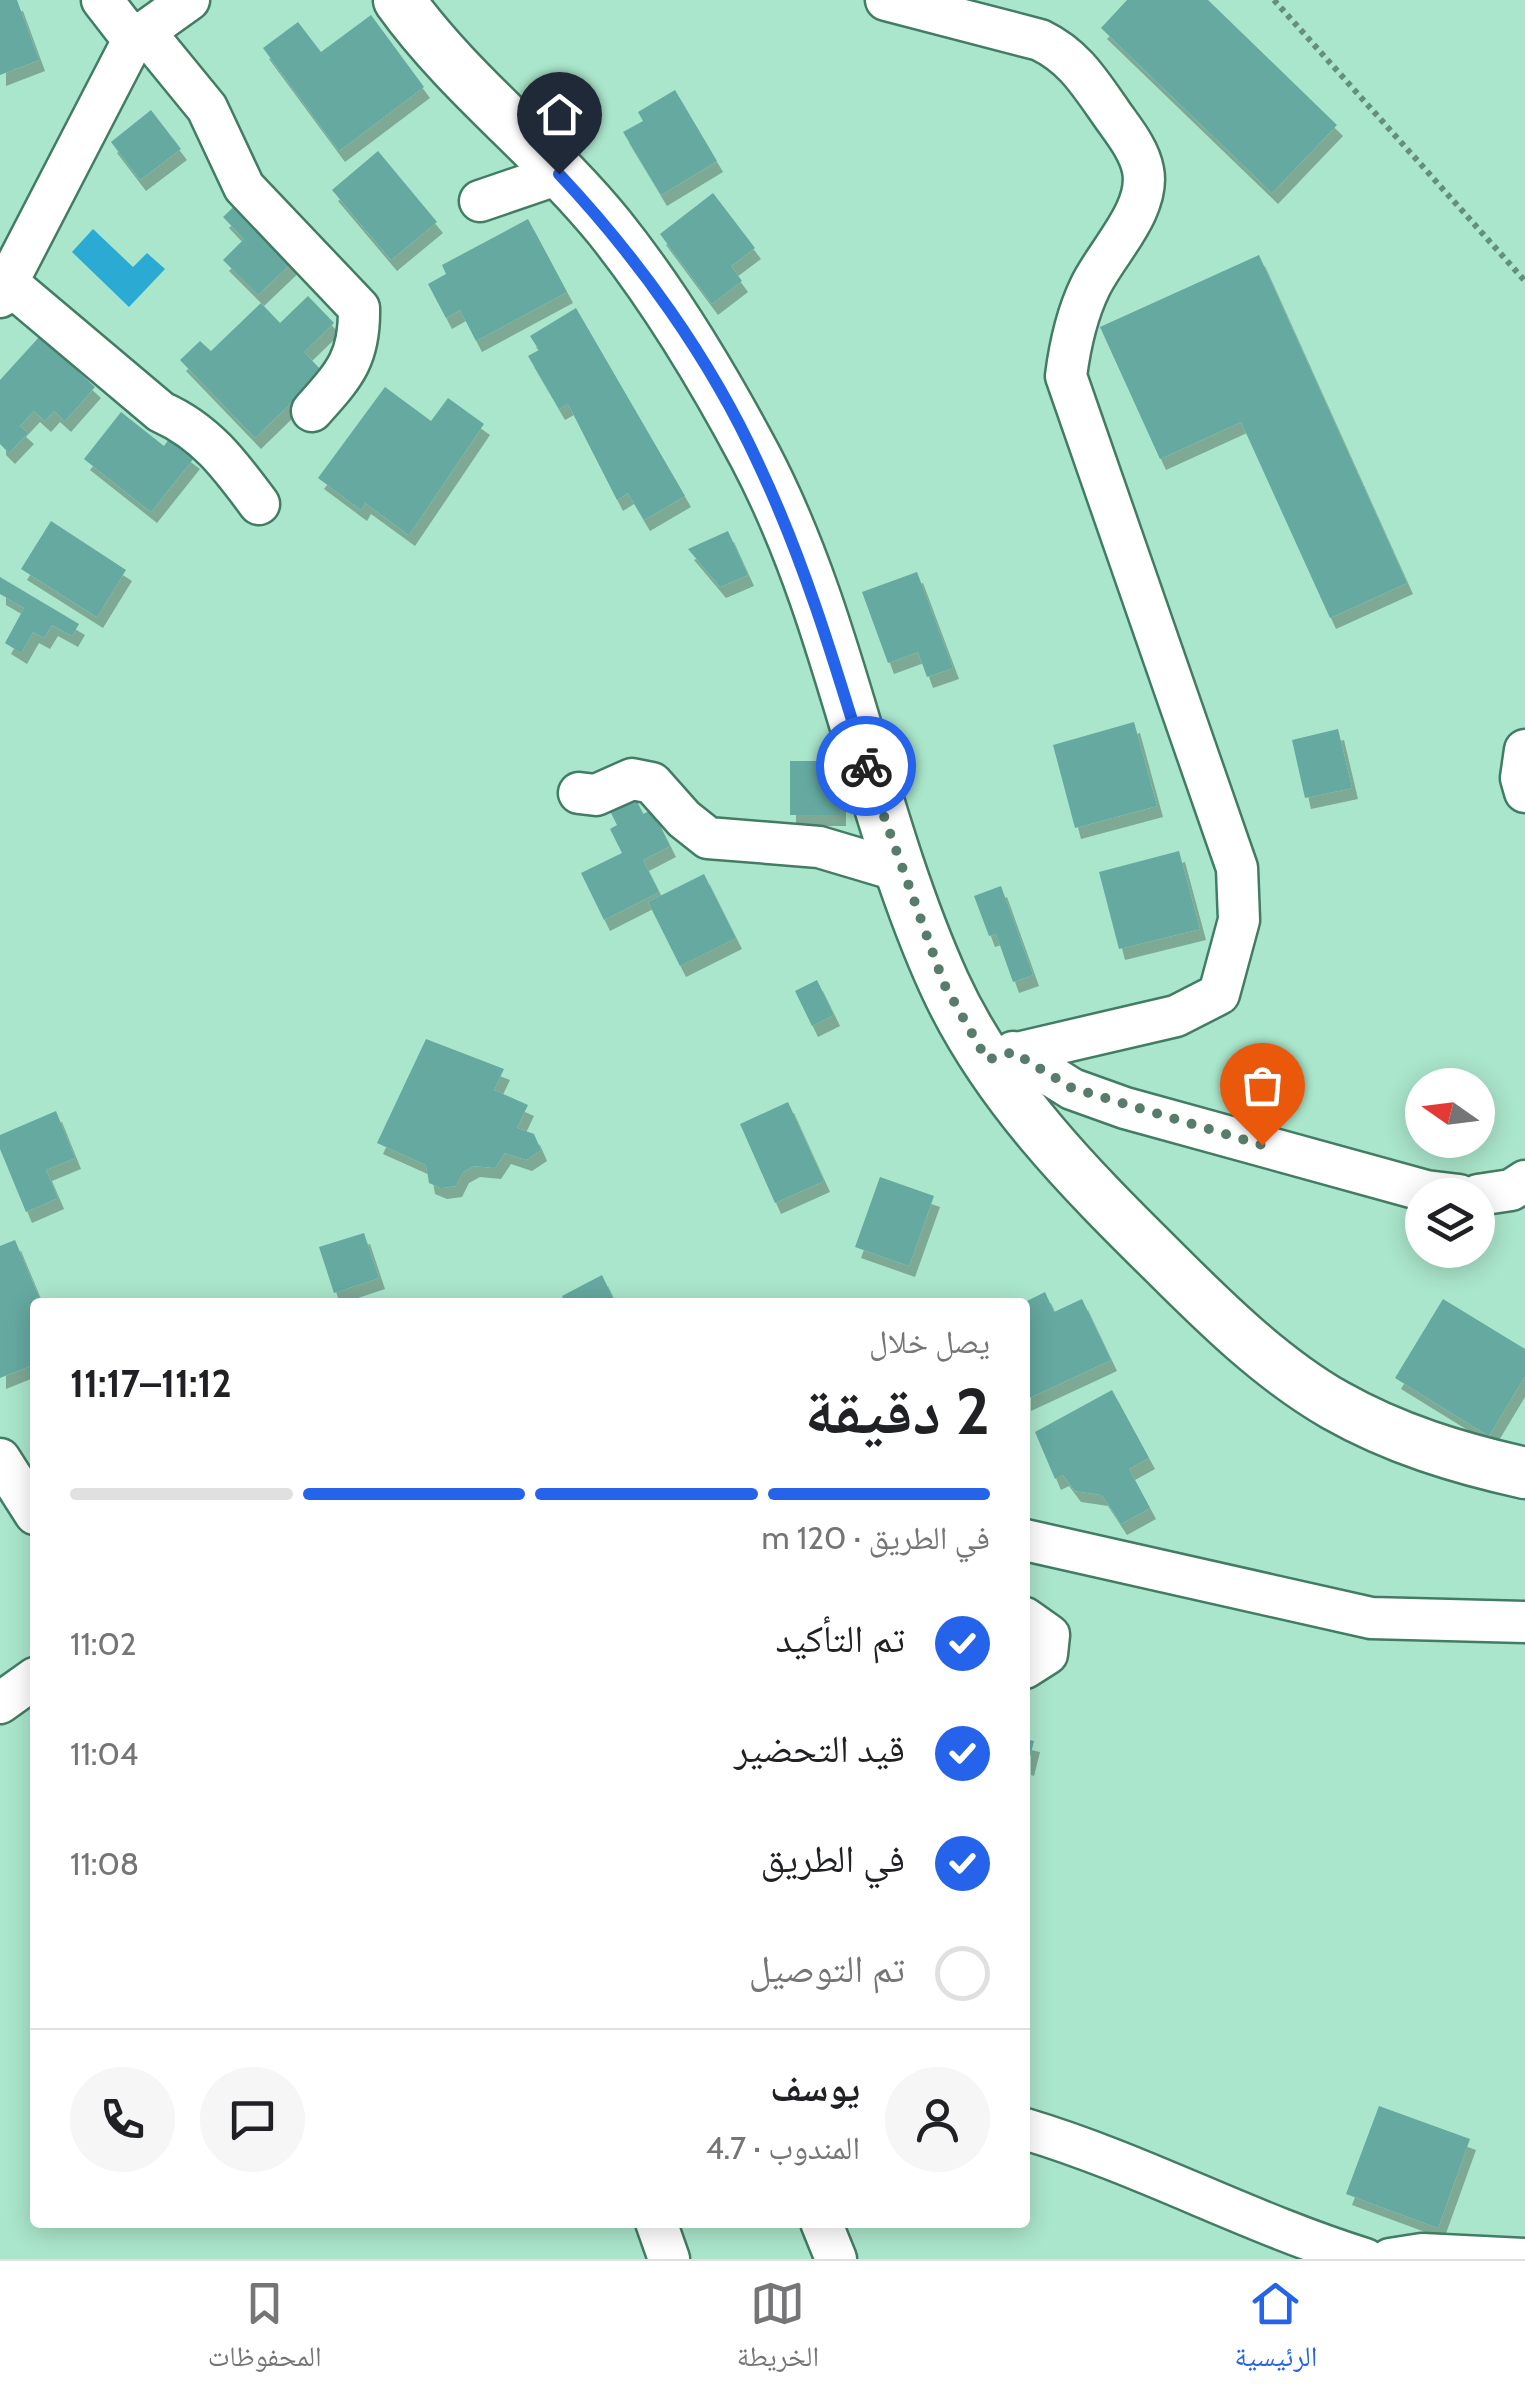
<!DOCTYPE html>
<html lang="ar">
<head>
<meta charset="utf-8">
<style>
  :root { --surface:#fff; --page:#f6f6f6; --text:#202124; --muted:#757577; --line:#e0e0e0; --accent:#2563eb }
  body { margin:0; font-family:Cabin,"Noto Naskh Arabic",sans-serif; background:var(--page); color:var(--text); direction:rtl; height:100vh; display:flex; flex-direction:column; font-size:38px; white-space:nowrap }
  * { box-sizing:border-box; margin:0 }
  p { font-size:32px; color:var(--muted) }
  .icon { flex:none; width:55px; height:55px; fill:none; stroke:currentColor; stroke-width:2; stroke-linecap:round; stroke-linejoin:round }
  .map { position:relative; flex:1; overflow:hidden; direction:ltr }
  .panel { position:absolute; left:30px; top:1298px; width:1000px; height:930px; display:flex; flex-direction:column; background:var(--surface); border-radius:10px; box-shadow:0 5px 25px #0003; direction:rtl }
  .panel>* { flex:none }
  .needle { width:65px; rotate:284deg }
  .fabs { position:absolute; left:1405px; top:1068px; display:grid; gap:20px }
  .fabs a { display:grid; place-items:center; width:90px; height:90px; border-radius:50%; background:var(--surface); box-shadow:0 5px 25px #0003; font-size:50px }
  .pin { position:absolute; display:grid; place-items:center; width:85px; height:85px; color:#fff; margin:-102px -42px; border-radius:50% 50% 50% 0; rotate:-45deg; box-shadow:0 0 10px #0007 }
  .pin .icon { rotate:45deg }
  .courier { position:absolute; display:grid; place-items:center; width:100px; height:100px; margin:-50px; border:8px solid #2563eb; border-radius:50%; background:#fff; color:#222; box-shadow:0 2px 12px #0007 }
  .headline em { font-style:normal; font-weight:700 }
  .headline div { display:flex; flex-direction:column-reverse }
  .headline { display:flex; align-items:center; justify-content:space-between; height:170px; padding:0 40px }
  h1 { font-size:65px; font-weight:700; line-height:75px }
  .bar { display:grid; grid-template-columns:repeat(4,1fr); gap:15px 10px; align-content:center; height:120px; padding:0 40px }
  .bar i { height:12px; border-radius:8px; background:var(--line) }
  .bar .active { background:var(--accent) }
  .bar p { grid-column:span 4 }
  .line { display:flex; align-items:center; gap:25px; padding:0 40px; border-top:2px solid var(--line) }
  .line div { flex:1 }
  .round { display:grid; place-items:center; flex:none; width:105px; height:105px; border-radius:52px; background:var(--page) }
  ol { padding:0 40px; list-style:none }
  li { display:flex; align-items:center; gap:30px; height:110px }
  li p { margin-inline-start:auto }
  li .icon { padding:10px; border-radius:50%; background:var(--accent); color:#fff; stroke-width:4 }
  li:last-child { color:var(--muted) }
  li i { width:55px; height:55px; border:5px solid var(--line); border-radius:50% }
  .dock { display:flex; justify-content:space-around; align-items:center; height:140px; border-top:2px solid var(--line); background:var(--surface); font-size:28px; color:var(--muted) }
  .dock a { display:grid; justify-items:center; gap:5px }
  .dock .active { color:var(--accent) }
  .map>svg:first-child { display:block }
</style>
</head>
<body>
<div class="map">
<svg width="1525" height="2259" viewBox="0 0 1525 2259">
  <defs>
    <filter id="shadow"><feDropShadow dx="6" dy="11" stdDeviation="0" flood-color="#0004"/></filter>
  </defs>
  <rect width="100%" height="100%" fill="#aae6cb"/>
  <path fill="#2babd4" d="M93,229L133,267L147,253L165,269L129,307L72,252Z"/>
  <path fill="#65a9a0" filter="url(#shadow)" d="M0,0H17L39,60L0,75Z
    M1127,0H1208L1337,125L1272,193L1101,28Z
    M371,15L424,87L339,151L263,48L298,22L321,52Z
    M675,90L717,161L661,195L623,132L643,121L638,112Z
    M151,110L181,149L140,180L111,142Z
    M378,151L437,222L391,260L332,190Z
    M713,193L755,248L731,266L742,281L712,304L660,234Z
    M245,196L301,254L258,295L223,260L244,239L223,217Z
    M528,219L567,292L476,341L460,310L446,318L428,284L446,274L442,265Z
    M1259,255L1407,583L1330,618L1241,422L1160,459L1100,327Z
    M308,296L334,323L304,352L323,372L255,438L180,360L200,341L211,351L261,303L280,323Z
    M576,308L685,496L644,520L628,493L617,500L568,404L559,409L528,356L539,350L530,336Z
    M40,336L95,387L65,421L54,411L45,421L34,411L20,426L28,433L9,453L0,444V380Z
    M385,387L431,421L448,398L484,424L409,535L365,503L361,510L318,478Z
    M121,412L164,446L169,439L194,458L151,512L84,459Z
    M51,521L126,570L97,617L21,569Z
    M728,531L748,575L720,587L688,549Z
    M917,572L953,668L927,677L918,652L888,663L862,592Z
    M0,577L79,624L72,636L52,625L44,638L33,632L21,653L5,643L24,608L0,594Z
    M1134,722L1157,806L1075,828L1053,745Z
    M1338,729L1352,788L1305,798L1292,740Z
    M790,761H840V815H790Z
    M630,788L643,814L652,810L670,846L643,860L659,892L604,920L581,873L622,853L610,829L617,825L605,801Z
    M1179,851L1200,929L1119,949L1099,872Z
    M704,874L736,938L680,966L648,902Z
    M1001,886L1033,975L1013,982L996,934L989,936L974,896Z
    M817,980L834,1015L812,1026L795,991Z
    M426,1039L504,1069L494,1090L528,1105L517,1128L534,1134L541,1150L526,1160L505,1153L495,1168L474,1166L463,1172L456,1186L441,1188L429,1183L426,1165L377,1143Z
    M788,1102L824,1181L775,1203L740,1124Z
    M56,1111L75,1158L46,1170L58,1198L26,1212L0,1149V1135Z
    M880,1177L934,1196L909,1266L855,1247Z
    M364,1233L379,1278L334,1293L319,1247Z
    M15,1240L41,1302H35V1364L0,1378V1246Z
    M602,1275L615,1302H565L562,1296Z
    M1045,1292L1054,1312L1082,1299L1111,1360L1025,1400V1302Z
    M1443,1299L1525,1349V1376L1489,1436L1395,1378Z
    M1112,1390L1149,1458L1129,1469L1150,1508L1121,1524L1102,1495L1075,1491L1063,1475L1055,1479L1035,1432Z
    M1025,1739L1034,1741L1028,1765L1025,1764Z
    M1379,2106L1470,2139L1438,2228L1346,2194Z"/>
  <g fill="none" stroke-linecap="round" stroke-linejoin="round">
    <g stroke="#437c64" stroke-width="45">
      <path id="minor" d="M102,0L133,40
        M886,0L1040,40C1073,56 1088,80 1109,110C1121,128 1139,148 1143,170C1151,210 1106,253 1090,287C1076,316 1070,345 1066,376L1237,868L1239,920L1219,994L1176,1016L987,1060
        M144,31L207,108L244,187L359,308C360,359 344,375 312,411
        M480,201L559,174
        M8,283L161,412C206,432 230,465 259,504
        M0,297L133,40L189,0
        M1525,750L1521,778L1525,792
        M579,793L596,795L632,779L652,783L684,819L708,838L819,847L903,872
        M1013,1052L1072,1089L1125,1108L1426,1191L1459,1195
        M1478,1195L1511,1190L1525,1181
        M0,1459L35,1514
        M1025,1540L1371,1618L1525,1622
        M1025,1618L1049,1635L1047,1654L1025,1668
        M0,1703L35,1678
        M1025,2129C1142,2164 1249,2223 1365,2259
        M656,2222L669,2259
        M821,2222L836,2259
        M1390,2259L1422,2254L1524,2259"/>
    </g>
    <g stroke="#437c64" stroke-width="55">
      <path id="major" d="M399,0C459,84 545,148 609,227C665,297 713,377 755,456C842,621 867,813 944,983C994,1093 1080,1179 1164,1262C1215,1313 1272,1369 1335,1405C1395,1439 1458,1458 1525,1473"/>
    </g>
    <path stroke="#658e7c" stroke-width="6" stroke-dasharray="5 5" stroke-linecap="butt" d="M1274,0L1525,281"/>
    <use href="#minor" stroke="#fff" stroke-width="40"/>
    <use href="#major" stroke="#fff" stroke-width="50"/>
  </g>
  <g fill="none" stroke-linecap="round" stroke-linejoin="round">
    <path stroke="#577c6b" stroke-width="10" stroke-dasharray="0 18" d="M866,766L944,984L987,1060L1013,1052L1072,1088L1262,1145"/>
    <path stroke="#2563eb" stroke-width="12" d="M559,174C637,257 710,358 758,463C804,560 835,664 866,766"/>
  </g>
</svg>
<div class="fabs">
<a><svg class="needle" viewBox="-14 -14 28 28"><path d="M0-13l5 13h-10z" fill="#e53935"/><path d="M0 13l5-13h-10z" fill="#757577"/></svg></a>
<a><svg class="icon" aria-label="layers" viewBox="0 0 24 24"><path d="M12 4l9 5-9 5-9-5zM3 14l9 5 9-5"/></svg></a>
</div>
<div class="pin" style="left:1262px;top:1145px;background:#ea580c"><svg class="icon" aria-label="bag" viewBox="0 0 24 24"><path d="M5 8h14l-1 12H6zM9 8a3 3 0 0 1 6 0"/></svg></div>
<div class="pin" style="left:559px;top:174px;background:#1f2937"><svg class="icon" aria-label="home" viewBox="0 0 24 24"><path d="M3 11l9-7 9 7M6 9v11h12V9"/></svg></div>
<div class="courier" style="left:866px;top:766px"><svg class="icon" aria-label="bike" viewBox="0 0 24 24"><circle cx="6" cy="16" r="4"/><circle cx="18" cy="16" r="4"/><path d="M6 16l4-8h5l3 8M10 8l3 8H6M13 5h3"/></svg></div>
<section class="panel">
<div class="headline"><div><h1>2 دقيقة</h1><p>يصل خلال</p></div><em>11:12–11:17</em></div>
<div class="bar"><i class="active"></i><i class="active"></i><i class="active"></i><i></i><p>في الطريق · 120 m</p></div>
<ol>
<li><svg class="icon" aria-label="check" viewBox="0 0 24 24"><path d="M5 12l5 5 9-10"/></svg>تم التأكيد<p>11:02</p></li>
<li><svg class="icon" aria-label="check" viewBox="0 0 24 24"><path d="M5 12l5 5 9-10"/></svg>قيد التحضير<p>11:04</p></li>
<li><svg class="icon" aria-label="check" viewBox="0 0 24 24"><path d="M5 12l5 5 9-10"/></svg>في الطريق<p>11:08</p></li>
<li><i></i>تم التوصيل</li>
</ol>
<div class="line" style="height:180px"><a class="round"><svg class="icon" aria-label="person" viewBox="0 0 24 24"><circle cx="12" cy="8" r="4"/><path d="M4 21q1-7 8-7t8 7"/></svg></a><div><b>يوسف</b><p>المندوب · 4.7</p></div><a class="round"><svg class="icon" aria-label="chat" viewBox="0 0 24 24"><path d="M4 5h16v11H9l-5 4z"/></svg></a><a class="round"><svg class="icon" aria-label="phone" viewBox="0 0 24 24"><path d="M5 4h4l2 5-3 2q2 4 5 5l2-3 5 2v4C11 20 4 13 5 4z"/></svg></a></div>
</section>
</div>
<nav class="dock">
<a class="active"><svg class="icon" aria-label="home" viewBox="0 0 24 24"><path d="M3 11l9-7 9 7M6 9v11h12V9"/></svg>الرئيسية</a>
<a><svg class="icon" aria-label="map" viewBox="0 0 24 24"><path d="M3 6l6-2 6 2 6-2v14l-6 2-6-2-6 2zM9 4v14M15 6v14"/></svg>الخريطة</a>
<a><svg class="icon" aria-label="saved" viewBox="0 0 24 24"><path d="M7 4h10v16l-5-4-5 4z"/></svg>المحفوظات</a>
</nav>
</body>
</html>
